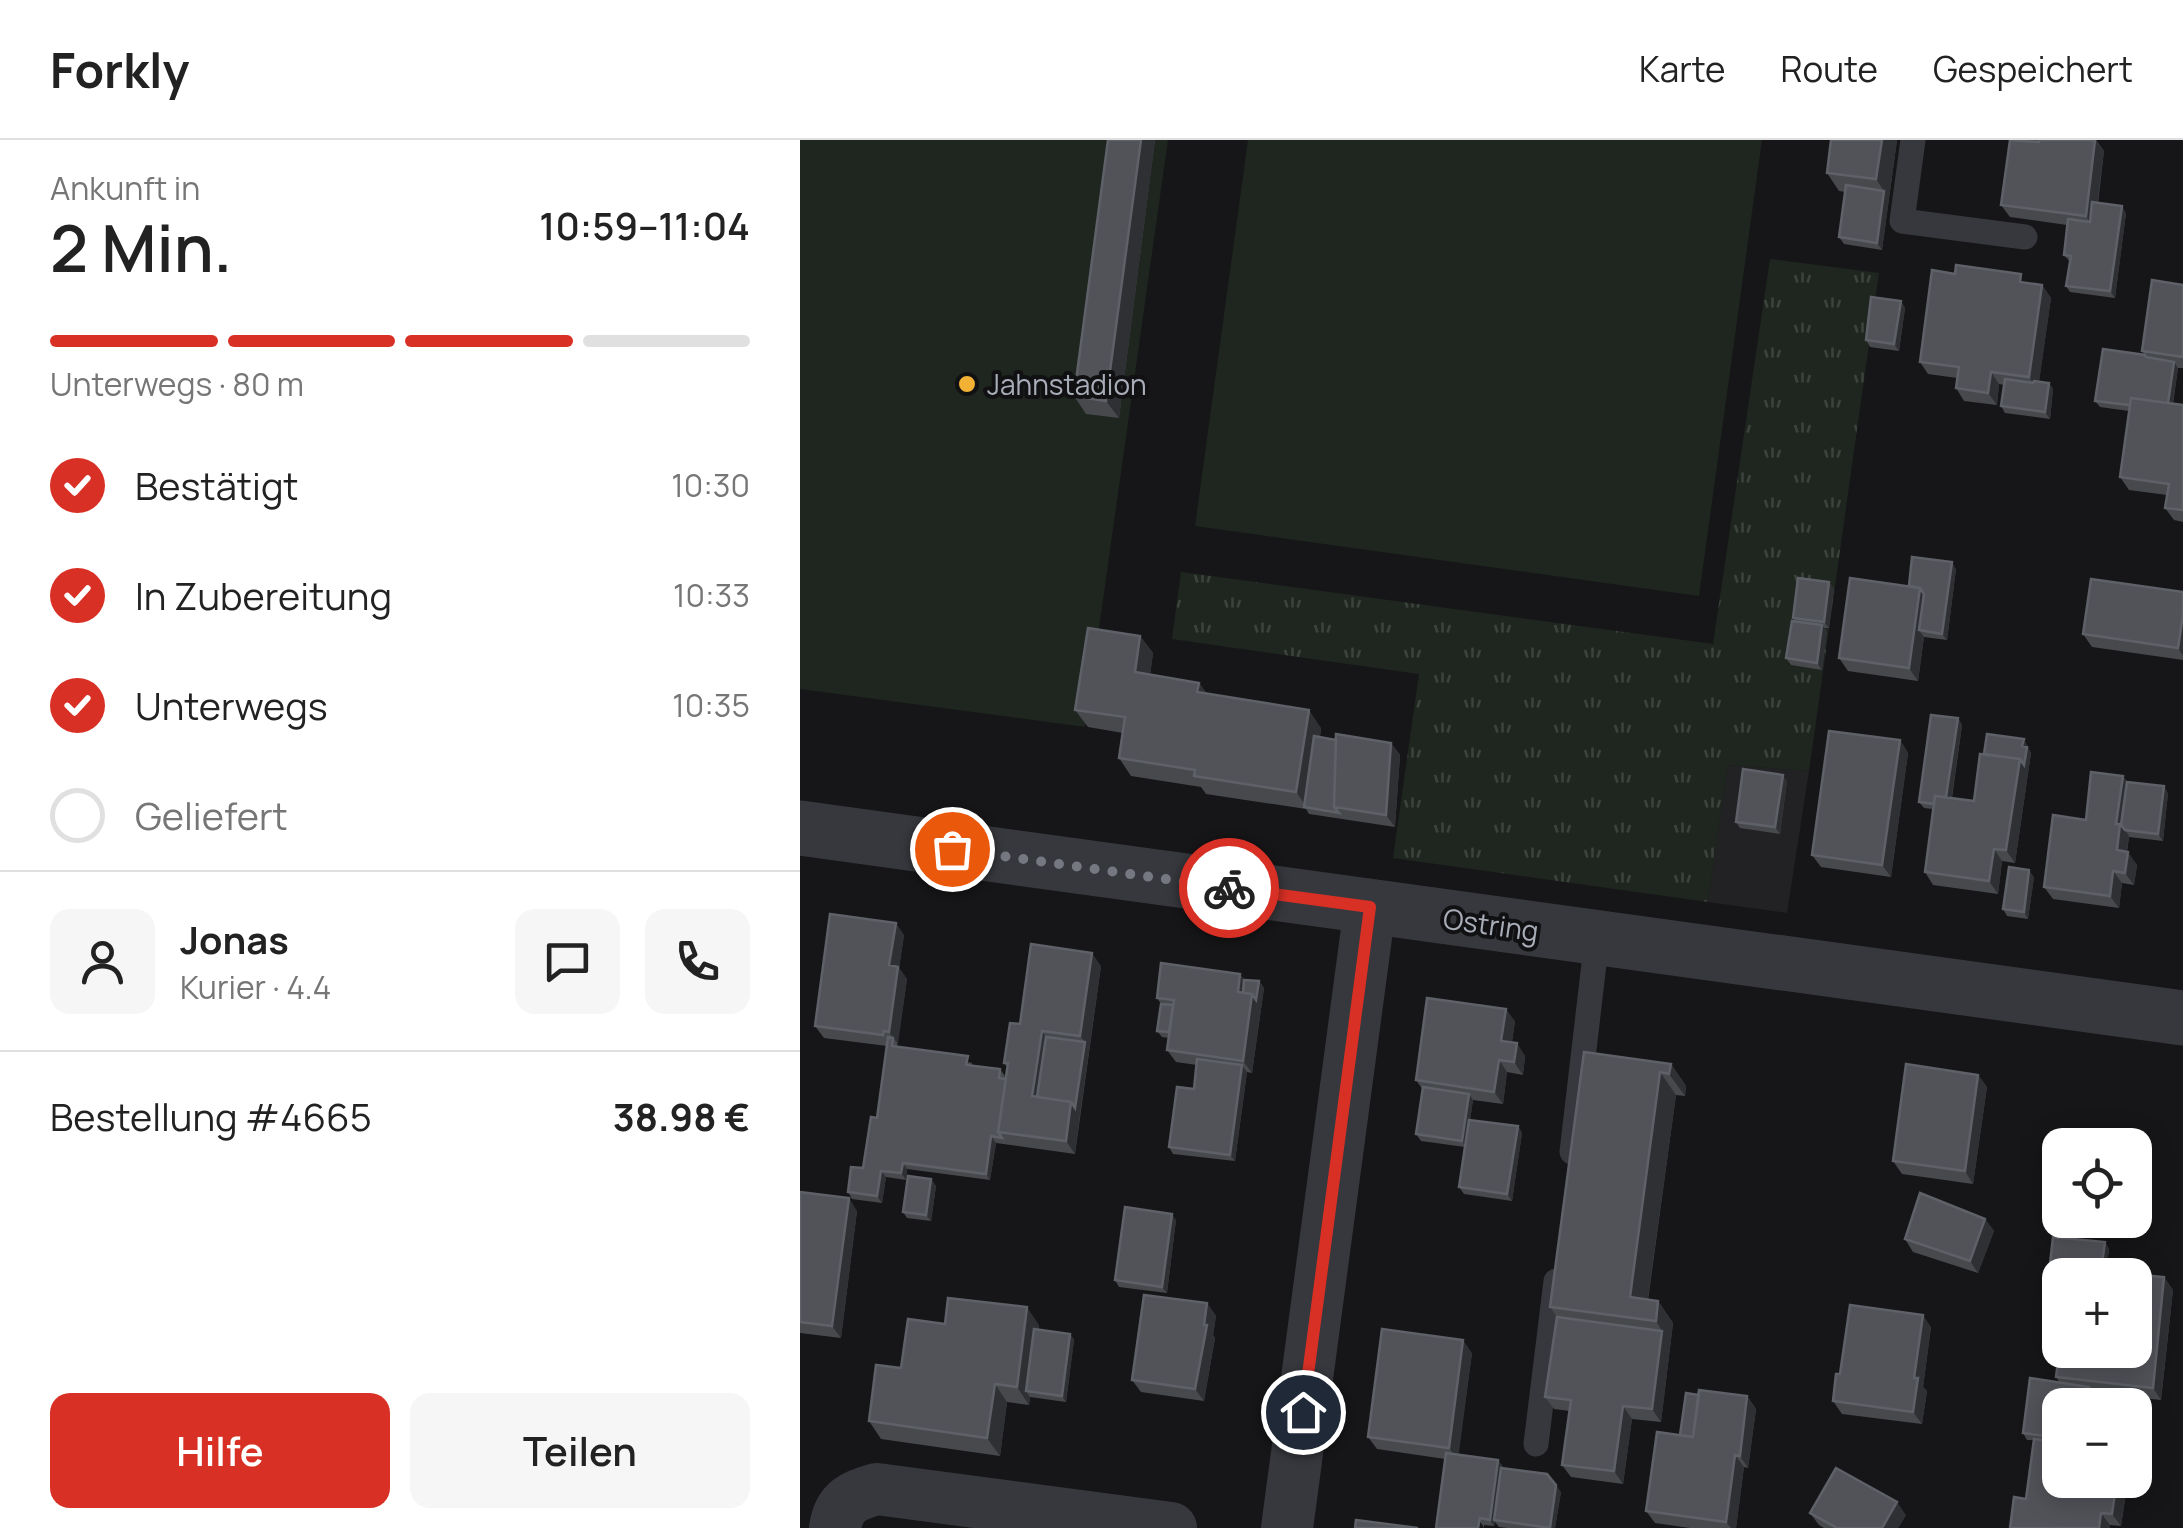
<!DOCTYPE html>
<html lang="de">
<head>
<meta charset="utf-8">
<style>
  :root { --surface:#fff; --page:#f6f6f6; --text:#222; --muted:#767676; --line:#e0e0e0; --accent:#d93025 }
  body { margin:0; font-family:Manrope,sans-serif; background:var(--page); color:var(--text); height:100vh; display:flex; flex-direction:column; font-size:38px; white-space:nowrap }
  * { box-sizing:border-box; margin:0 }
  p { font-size:32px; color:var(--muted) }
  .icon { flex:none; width:55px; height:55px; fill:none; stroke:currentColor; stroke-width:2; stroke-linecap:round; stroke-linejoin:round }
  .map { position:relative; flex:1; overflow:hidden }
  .details { display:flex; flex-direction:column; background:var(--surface); width:800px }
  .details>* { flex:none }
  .buttons { position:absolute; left:1242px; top:988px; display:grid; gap:20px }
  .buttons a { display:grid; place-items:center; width:110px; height:110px; border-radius:20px; background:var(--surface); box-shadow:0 5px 25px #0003; font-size:50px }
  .pin { position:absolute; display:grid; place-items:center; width:85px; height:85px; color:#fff; margin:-42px; border:5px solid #fff; border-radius:50%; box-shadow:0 2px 10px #0007 }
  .courier { position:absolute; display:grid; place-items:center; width:100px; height:100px; margin:-50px; border:8px solid #d93025; border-radius:50%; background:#fff; color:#222; box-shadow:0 2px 12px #0007 }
  .summary em { font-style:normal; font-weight:600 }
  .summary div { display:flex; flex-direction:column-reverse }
  .summary { display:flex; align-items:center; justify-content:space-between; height:170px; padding:0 50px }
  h1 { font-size:65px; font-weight:600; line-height:75px }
  .bar { display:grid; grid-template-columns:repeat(4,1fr); gap:15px 10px; align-content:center; height:120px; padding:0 50px }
  .bar i { height:12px; border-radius:8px; background:var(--line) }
  .bar .selected { background:var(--accent) }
  .bar p { grid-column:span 4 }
  .line { display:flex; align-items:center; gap:25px; padding:0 50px; border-top:2px solid var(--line) }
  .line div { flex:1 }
  .round { display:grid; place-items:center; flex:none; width:105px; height:105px; border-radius:20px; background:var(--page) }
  ol { padding:0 50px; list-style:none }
  li { display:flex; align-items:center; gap:30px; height:110px }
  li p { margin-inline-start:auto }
  li .icon { padding:10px; border-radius:50%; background:var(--accent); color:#fff; stroke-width:4 }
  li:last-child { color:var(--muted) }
  li i { width:55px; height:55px; border:5px solid var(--line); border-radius:50% }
  .button { display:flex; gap:20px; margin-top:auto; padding:20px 50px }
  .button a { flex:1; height:115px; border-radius:20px; background:var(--accent); color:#fff; font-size:40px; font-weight:600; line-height:115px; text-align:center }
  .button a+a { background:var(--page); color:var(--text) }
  header { display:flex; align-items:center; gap:60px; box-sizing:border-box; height:140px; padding:0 50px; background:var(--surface); border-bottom:2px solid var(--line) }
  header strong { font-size:48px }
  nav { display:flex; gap:55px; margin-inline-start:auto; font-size:35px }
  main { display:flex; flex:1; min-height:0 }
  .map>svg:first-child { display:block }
</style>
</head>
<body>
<header>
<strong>Forkly</strong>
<nav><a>Karte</a><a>Route</a><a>Gespeichert</a></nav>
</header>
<main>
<section class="details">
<div class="summary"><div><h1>2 Min.</h1><p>Ankunft in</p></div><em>10:59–11:04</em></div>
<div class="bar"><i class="selected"></i><i class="selected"></i><i class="selected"></i><i></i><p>Unterwegs · 80 m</p></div>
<ol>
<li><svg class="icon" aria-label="check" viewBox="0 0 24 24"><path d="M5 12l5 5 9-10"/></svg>Bestätigt<p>10:30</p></li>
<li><svg class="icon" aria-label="check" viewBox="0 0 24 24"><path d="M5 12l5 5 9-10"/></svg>In Zubereitung<p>10:33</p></li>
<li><svg class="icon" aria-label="check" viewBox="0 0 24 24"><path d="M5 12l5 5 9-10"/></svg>Unterwegs<p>10:35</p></li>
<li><i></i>Geliefert</li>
</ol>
<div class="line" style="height:180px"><a class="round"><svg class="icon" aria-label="person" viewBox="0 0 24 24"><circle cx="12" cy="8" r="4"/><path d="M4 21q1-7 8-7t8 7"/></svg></a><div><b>Jonas</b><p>Kurier · 4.4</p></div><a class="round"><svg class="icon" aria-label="chat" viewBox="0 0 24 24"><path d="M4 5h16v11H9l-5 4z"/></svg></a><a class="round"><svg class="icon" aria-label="phone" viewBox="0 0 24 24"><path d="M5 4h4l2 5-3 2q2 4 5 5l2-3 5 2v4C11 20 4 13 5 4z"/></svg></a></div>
<div class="line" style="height:130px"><div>Bestellung #4665</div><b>38.98 €</b></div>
<div class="button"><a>Hilfe</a><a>Teilen</a></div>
</section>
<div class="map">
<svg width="1383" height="1388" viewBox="0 0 1383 1388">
  <defs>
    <pattern id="grass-tufts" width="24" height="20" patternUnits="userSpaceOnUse" patternTransform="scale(2.5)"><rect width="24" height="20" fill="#1e261f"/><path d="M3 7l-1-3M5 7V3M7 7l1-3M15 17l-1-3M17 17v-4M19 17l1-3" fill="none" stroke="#3c433d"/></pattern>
  </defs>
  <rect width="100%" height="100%" fill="#161618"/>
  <path fill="#222225" d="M928,625L1009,631L987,773L908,762Z"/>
  <path fill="url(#grass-tufts)" d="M970,119L1079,133L1009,631L928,625L908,762L593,718L619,534L372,499L381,432L913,504Z"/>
  <path fill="#1e261f" d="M0,0H368L285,587L0,549Z
    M448,0H962L899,456L395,386Z"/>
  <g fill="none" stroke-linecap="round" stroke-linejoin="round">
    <path stroke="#37383d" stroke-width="25" d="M1113,0L1102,81L1225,97
      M772,1012L797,798
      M736,1304L756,1141"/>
    <path stroke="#37383d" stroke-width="52" d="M35,1388C39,1361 54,1355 77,1349L371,1388
      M487,1388L570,767"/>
    <path stroke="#37383d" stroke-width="55" d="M0,688L1383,878"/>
  </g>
  <path fill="#47494d" d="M308,0H355L319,278L286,274L274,256Z
    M1031,0H1097L1082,110L1044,104L1039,97L1046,52L1039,51L1027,33Z
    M1210,0H1296L1304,11L1298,63L1326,73L1315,158L1270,152L1266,146L1270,122L1264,115L1267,85L1210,77L1201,65Z
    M1228,143L1242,145L1251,158L1239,241L1249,243L1253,249L1250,279L1205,273L1201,266L1204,245L1199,244L1197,265L1164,261L1156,248L1157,238L1128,234L1120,222Z
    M1383,145V228H1378L1373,264L1383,265V382L1374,380L1365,368L1367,355L1329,350L1320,337L1329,271L1300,267L1295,261L1345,215L1342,211Z
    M1101,161L1105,168L1099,211L1070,207L1066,200Z
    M1156,429L1147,500L1124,497L1118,541L1048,531L1039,518L1109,446Z
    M1029,442L1034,449L1029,488H1024L1027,491L1022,530L991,525L986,518L995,481L993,478Z
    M1383,452V520L1292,507L1283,494Z
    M340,496L353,513L350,535L399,543L407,554L521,588L520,597L536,600L591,603L600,615L595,687L509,674L506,669L406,654L401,647L331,636L319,618L323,593L288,587L275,570Z
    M1158,578L1162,585L1152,658L1174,661L1184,614L1228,606V608L1231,613L1215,723L1202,721L1198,754L1133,745L1125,732L1133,669L1124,668L1119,662Z
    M1100,600L1108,613L1091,737L1021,727L1012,715Z
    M1323,636L1327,642L1368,653L1363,701L1329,697L1327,712L1337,725L1334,745L1322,743L1319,768L1253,759L1244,747Z
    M987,641L980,694L940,688L936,682Z
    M1234,737L1228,779L1207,776L1203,769Z
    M104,795L99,828L107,839L97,907L172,923V925L200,929L205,936L204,938L206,939L207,927L204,923L220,884L301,826L275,1014L196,1003L190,1040L107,1029L106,1040L86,1037L82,1063L52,1059L48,1052L63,1028L77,978L87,906L24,898L15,886Z
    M440,834L444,840L459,841L464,848L452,933L447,932L435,1021L373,1014L369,1007L394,949L397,925L376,922L367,910L369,898L362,897L357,891L361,864L357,858Z
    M715,881L712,902L725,916L723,935L707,932L703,964L673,960L670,980L718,986L722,993L712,1061L664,1054L659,1047L665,1007L621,1001L616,994L623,950L616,940Z
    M784,912L871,924L886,946L885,956L876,955L848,1160L858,1161L873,1183L861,1282L832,1279L823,1344L771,1337L762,1325L770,1271L754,1269L745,1257L757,1177L750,1167Z
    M1178,935L1187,947L1173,1044L1102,1034L1093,1021Z
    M131,1039L136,1046L131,1081L107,1078L103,1072Z
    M0,1052L57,1071L41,1198L0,1193Z
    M1185,1079L1194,1091L1178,1133L1113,1112L1105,1099Z
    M376,1080L367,1153L319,1147L315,1140Z
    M1305,1102L1309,1109L1306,1131L1364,1137L1373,1150L1361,1260L1293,1253L1260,1265V1340H1328L1321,1386L1310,1385V1388H1210L1226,1359L1234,1300H1227L1223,1293L1260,1243L1256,1237L1335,1135H1260V1139L1254,1138L1249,1132Z
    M407,1163L416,1176L413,1195L415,1198L404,1261L341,1252L332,1240Z
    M145,1184L239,1185V1189L270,1194L274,1200L266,1262L230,1257L229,1265L207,1262L200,1316L81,1299L69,1281L101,1228Z
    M1131,1187L1123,1247L1127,1251L1122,1284L1042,1274L1033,1261L1040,1234Z
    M672,1213L658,1315L703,1326L702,1328L761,1352L755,1388H707L699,1387L695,1382L694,1386L684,1385V1388L645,1319L577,1309L568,1297Z
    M899,1255L947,1256L956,1269L948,1328L944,1327L936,1388H890L855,1383L846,1371Z
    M1010,1373L1106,1375L1098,1388H1024L1019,1385Z"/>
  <path fill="#2f3033" d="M341,0H355L319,278L306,261Z
    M1082,0H1097L1082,110L1077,103L1084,51L1076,39Z
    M1295,0L1304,11L1294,88L1286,76Z
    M1322,66L1326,73L1315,158L1310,151Z
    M1242,145L1251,158L1238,250L1229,237Z
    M1101,161L1105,168L1099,211L1094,204Z
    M1374,222L1378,228L1371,275L1367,269Z
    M1191,232L1199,244L1197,265L1188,253Z
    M1249,243L1253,249L1250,279L1245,272Z
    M1152,422L1156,429L1147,500L1142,494Z
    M1029,442L1034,449L1029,488L1024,482Z
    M1120,448L1129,460L1119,490L1124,497L1118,541L1109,528Z
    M1383,475V516L1378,508Z
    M1022,485L1027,491L1022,530L1017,523Z
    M340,496L353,513L348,550L335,532Z
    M399,543L411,560L397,552Z
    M509,570L521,588L509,670L496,652Z
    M1158,578L1162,585L1150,669L1146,663Z
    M1224,599L1231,613L1215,723L1206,710Z
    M1100,600L1108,613L1091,737L1082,725Z
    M591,603L600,615L595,687L586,675Z
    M983,635L987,641L980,694L975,687Z
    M1323,636L1331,648L1325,690L1329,696L1325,723L1317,710L1316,684Z
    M1364,646L1368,653L1363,701L1358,694Z
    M1194,709L1202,721L1198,754L1189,741Z
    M1328,712L1337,725L1334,745L1325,733Z
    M1229,730L1234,737L1228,779L1224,772Z
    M1313,731L1322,743L1319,768L1310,756Z
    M96,783L104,795L99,828L107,839L98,904L89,892V825Z
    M292,813L301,826L280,975L275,968L285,902L280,896Z
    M440,834L449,846L447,859L438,852Z
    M459,841L464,848L452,933L443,921L452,854Z
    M706,869L715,881L710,913L701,901Z
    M242,891L250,904L242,963L232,956Z
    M717,903L725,916L723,935L714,922Z
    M699,920L707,932L703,964L694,952Z
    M871,924L886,946L885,956L869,934Z
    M442,925L447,932L435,1021L430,1015Z
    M860,932L876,955L845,1179L830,1157Z
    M1178,935L1187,947L1173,1044L1165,1031Z
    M669,954L673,960L666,1007L662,1001Z
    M271,962L280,974L275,1014L266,1001Z
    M718,986L722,993L712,1061L707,1054Z
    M191,996L196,1003L190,1040L186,1034Z
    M103,1023L107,1029L106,1040L101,1033Z
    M81,1031L86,1037L82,1063L77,1056Z
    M131,1039L136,1046L131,1081L126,1075Z
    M49,1058L57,1071L41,1198L32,1186Z
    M372,1074L376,1080L367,1153L362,1147Z
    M1185,1079L1194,1091L1178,1133L1170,1121Z
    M1305,1102L1309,1109L1306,1135H1301Z
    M1364,1137L1373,1150L1361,1260L1353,1248Z
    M858,1161L873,1183L861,1282L852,1269L862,1191L856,1181Z
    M407,1163L416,1176L413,1195L415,1198L404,1261L395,1249Z
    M227,1167L239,1185L231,1251H226L230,1257L229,1265L217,1247Z
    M1123,1175L1131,1187L1123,1247L1127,1251L1122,1284L1113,1272L1114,1238Z
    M270,1194L274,1200L266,1262L262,1256Z
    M663,1200L672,1213L658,1320L649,1308Z
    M195,1244L207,1262L200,1316L187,1298Z
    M1289,1247L1293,1253L1292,1265H1286Z
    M947,1256L956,1269L948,1328L940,1316Z
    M823,1266L832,1279L823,1344L814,1331Z
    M935,1315L944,1327L936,1388H931L926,1382Z
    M698,1320L703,1326L694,1386L690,1380Z
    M1317,1340H1328L1321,1386L1312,1374Z
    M756,1345L761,1352L755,1388H750Z
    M1097,1362L1106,1375L1098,1388H1082Z
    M1301,1373L1310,1385V1388H1299Z"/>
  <path fill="#525359" stroke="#5f6168" stroke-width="2.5" d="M308,0H341L306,261L274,256Z
    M1031,0H1082L1076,39L1027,33Z
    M1210,0L1239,2V0H1295L1286,76L1201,65Z
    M1046,45L1084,51L1077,103L1039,97Z
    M1292,62L1322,66L1310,151L1266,146L1271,116L1264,115L1268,79L1290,82Z
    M1156,125L1221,134L1220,142L1242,145L1229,237L1191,232L1188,253L1156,248L1159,227L1120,222L1132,130L1155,134Z
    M1352,140L1383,145V217L1342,211Z
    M1071,157L1101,161L1094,204L1066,200Z
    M1303,209L1345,215L1346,217L1374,222L1368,263L1331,258L1330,265L1295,261Z
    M1205,239L1233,243L1234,241L1249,243L1245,272L1201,266Z
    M1331,258L1383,265V370L1365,368L1369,344L1320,337Z
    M1112,417L1152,422L1142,494L1119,490L1124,454L1120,448L1109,446Z
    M998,438L1029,442L1024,482L993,478Z
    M1050,438L1120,448L1109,528L1039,518Z
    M1291,439L1383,452V475L1378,508L1283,494Z
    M992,481L1022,485L1017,523L986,518Z
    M288,488L340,496L335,532L399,543L397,552L509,570L496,652L394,636L395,630L319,618L325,577L275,570Z
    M1131,575L1158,578L1146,657L1135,656L1134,664L1119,662Z
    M1029,591L1100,600L1082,725L1012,715Z
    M536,594L591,603L586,675L534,667Z
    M1187,594L1224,599L1222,606L1227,607L1224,625L1220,619L1184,614Z
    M514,596L536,600L534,667L539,673L504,667Z
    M1180,614L1220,619L1206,710L1194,709L1189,741L1125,732L1135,656L1174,661Z
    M943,629L983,635L975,687L936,682Z
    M1291,632L1323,636L1316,684H1320L1317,710L1328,712L1325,733L1313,731L1310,756L1244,747L1253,675L1286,680Z
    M1327,642L1364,646L1358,694L1325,690L1321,685Z
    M1209,727L1229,730L1224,772L1203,769Z
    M30,774L96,783L89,825L98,827L89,892L84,891L83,895L15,886Z
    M231,804L292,813L280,896L242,891L232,956L271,962L266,1001L198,992L208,923H204L210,883L220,884Z
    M361,823L440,834L438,852L452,854L443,921L367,910L374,860L357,858Z
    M444,840L459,841L456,860L452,854L443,853Z
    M627,858L706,869L701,901L717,903L714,922L699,920L694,952L616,940Z
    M361,864L373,865L369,892L357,891Z
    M88,897L93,898L92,906L168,916L166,925L200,929L199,938L206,939L198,992L202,998L191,996L186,1034L103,1023L101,1033L81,1031L77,1056L48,1052L51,1027L63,1028L71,977L77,978Z
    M246,897L285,902L275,968L271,962L237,957Z
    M784,912L871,924L869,934L860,932L830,1157L858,1161L856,1181L750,1167Z
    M397,919L442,925L430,1015L369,1007L377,947L394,949Z
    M1106,924L1178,935L1165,1031L1093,1021Z
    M623,947L669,954L662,1001L616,994Z
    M669,980L718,986L707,1054L659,1047Z
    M108,1036L131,1039L126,1075L103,1072Z
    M0,1052L49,1058L32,1186L0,1182Z
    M1120,1053L1185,1079L1170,1121L1105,1099Z
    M325,1067L372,1074L362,1147L315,1140Z
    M1253,1097L1305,1102L1301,1131L1270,1128L1269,1134L1249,1132Z
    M1270,1128L1364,1137L1353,1248L1256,1237L1260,1205V1210H1335V1135H1269Z
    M344,1155L407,1163L404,1185H407L395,1249L332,1240Z
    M148,1158L227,1167L217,1247L195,1244L187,1298L69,1281L76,1225L101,1228L108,1179L145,1184Z
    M1050,1165L1123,1175L1114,1238H1118L1113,1272L1033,1261L1036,1234H1040Z
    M757,1177L862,1191L852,1269L823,1266L814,1331L762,1325L771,1260L745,1257Z
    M234,1189L270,1194L262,1256L226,1251Z
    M582,1189L663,1200L649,1308L568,1297Z
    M1230,1238L1289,1247L1286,1265H1260V1298L1223,1293Z
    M899,1250L947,1256L940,1316L935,1315L926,1382L846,1371L857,1292L893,1297Z
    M886,1253L899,1255L893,1297L880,1295Z
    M1234,1299L1260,1302V1340H1317L1312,1374L1301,1373L1299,1388H1210L1214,1357L1226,1359Z
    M646,1313L698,1320L690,1380L680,1378L678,1388H636Z
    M701,1328L747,1334L756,1345L750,1388L694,1380Z
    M1036,1328L1097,1362L1082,1388H1037L1010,1373Z
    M556,1380L618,1388H555Z"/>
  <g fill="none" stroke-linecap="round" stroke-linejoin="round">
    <path stroke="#757880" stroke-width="10" stroke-dasharray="0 18" d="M152,709L429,748"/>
    <path stroke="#d93025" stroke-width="12" d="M429,748L570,767L503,1272"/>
  </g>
  <circle fill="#f2b134" stroke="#111113" stroke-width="4" cx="167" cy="244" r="10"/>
  <g text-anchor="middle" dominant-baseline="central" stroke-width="8" stroke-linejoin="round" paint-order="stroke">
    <g font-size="28" fill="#a8adb8" stroke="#111113" text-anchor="start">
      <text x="187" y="244">Jahnstadion</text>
    </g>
    <g font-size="28" fill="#a8adb8" stroke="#111113">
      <text transform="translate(691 784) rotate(8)">Ostring</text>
    </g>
  </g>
</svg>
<div class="buttons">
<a><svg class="icon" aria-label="locate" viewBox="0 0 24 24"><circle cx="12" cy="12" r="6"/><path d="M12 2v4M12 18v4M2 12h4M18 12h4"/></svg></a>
<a>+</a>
<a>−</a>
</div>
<div class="pin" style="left:152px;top:709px;background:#ea580c"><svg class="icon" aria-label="bag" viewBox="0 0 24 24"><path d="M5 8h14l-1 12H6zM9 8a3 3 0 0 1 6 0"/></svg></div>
<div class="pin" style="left:503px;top:1272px;background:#1f2937"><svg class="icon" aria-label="home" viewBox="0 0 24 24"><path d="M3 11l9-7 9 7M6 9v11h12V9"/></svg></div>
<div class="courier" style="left:429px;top:748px"><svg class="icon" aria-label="bike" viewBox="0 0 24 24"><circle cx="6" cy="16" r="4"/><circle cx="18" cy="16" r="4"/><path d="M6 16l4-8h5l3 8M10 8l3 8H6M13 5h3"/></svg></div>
</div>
</main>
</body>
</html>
